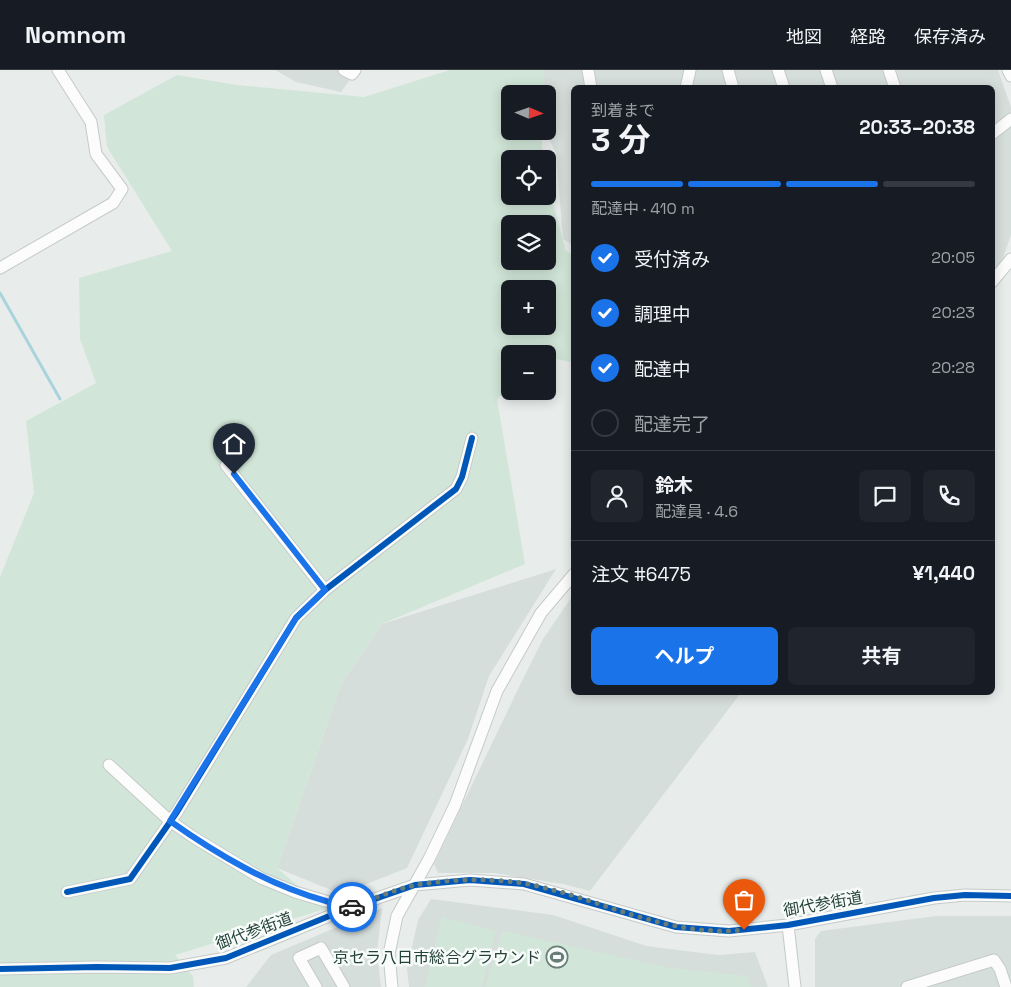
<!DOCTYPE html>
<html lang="ja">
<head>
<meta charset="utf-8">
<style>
  :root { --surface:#171b24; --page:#20242c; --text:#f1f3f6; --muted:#9ea1a6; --line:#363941; --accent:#1a73e8 }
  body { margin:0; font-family:"Space Grotesk","Noto Sans JP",sans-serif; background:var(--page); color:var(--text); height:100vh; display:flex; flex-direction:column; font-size:19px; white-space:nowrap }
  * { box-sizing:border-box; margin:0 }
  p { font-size:16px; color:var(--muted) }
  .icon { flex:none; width:28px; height:28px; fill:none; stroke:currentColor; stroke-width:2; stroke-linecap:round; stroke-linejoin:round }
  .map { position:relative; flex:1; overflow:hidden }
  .sheet { position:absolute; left:571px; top:15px; width:424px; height:610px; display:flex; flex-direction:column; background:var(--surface); border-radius:8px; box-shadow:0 2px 12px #0003 }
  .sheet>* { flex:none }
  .needle { width:32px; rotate:92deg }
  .fabs { position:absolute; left:501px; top:15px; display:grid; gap:10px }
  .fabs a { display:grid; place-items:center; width:55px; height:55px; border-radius:8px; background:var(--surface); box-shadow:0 2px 12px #0003; font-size:25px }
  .pin { position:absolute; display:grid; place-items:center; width:42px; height:42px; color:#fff; margin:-51px -21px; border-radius:50% 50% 50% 0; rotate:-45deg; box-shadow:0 0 5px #0007 }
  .pin .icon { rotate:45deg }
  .courier { position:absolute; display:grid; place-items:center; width:50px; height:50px; margin:-25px; border:4px solid #1a73e8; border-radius:50%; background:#fff; color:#222; box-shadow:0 1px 6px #0007 }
  .summary em { font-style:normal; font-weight:700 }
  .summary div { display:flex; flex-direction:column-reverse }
  .summary { display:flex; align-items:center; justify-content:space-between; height:85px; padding:0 20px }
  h1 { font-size:32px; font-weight:700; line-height:38px }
  .bar { display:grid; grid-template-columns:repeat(4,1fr); gap:8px 5px; align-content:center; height:60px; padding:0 20px }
  .bar i { height:6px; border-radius:4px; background:var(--line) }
  .bar .active { background:var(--accent) }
  .bar p { grid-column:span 4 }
  .line { display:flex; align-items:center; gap:12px; padding:0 20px; border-top:1px solid var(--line) }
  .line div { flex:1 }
  .round { display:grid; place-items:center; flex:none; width:52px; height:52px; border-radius:8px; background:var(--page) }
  ol { padding:0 20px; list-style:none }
  li { display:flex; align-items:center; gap:15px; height:55px }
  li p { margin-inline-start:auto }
  li .icon { padding:5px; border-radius:50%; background:var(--accent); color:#fff; stroke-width:4 }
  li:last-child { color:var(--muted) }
  li i { width:28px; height:28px; border:2px solid var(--line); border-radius:50% }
  .primary-button { display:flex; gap:10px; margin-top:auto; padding:10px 20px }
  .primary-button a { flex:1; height:58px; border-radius:8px; background:var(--accent); color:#fff; font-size:20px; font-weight:700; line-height:58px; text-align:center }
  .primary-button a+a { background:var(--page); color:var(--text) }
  header { display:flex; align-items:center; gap:30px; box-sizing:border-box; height:70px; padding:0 25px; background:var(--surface); border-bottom:1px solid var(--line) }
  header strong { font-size:24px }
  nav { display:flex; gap:28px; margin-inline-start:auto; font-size:18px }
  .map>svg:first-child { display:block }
</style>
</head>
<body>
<header>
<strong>Nomnom</strong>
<nav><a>地図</a><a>経路</a><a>保存済み</a></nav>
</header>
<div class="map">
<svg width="1011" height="917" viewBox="0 0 1011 917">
  <rect width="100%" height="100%" fill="#e8edeb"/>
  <path fill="#d6dedb" d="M275,0H357L341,22L296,12Z
    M514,0H998L1011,37V165L1003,188L993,202L992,18H574V176L563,169L556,83L545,61H548V24H526Z
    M574,412V477H570L573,417Z
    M556,499L489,606L468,669L407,798L341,824L277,798L342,612L382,554Z
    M571,528L574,530V622H739L740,624L590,821L563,814L494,803H438L434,794L520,615L543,569Z
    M431,829L553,845L646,876L718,885L755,882L768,917H409L407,899L418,850Z
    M382,838L377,882L381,917H246L271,885Z
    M936,846H1011V917H815V869L821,861Z"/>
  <path fill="#d1e6d8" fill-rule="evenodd" d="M450,0H544L545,24H510V61H541L543,89H510V126H548V115L566,181L574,185V293L548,287V284H510V318L497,329L525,494L382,554L342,612L277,798L325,839L175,885L193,906L194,917H0V507L34,423L26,351L96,313L80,269L79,208L172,181L107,77L104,45L177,5L237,15L364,27ZM510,154H548V191H510ZM510,219H548V256H510Z
    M442,847L496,861L482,917H425Z
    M503,861L670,898L747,906L751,917H485Z"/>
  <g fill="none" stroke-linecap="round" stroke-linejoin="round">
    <path stroke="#a9d4db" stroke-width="3" d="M0,223L60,329"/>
    <g stroke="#c5cac8" stroke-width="13">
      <path id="minor" d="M344,0L352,4L355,0
        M588,0L591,18
        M728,0L733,18
        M778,0L784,18
        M826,0L832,18
        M889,0L895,18
        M1008,0L1011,6
        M686,18L690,0
        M992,64L1011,49
        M0,198L113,133L122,119L96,84L91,52L58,0
        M992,212L1011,189
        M226,395L325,520
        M109,695L170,751L193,767L261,808L295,822L349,838
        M67,822L130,809L177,742L296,548L325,520L456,419L462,407L472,368
        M788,855L795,917
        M0,899L97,897L170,898L226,888L349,838L415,815L470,810L524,814L676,857L729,861L788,855L934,828L965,825L1011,826
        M316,917L299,888L321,878L344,917
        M392,917L389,884L397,846L429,789L455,735L497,621L541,543L574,504
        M907,917L994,890L1000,899L1006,917"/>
    </g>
    <use href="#minor" stroke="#fcfcfc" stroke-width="11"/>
    <g stroke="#f7fbf9" stroke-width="9">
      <path id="cycleway" d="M67,822L130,809L177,742L296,548L325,520L456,419L462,407L472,368
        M0,899L97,897L170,898L226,888L349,838L415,815L470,810L524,814L676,857L729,861L788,855L934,828L965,825L1011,826"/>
    </g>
    <use href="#cycleway" stroke="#0057b8" stroke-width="6"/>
  </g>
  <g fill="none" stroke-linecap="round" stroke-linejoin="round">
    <path stroke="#697e78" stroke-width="5" stroke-dasharray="0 9" d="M352,837C372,830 395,819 416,815C450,809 488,808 522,813C598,826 663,868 744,860"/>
    <path stroke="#1a73e8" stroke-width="6" d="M234,404L325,520L296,548L170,751C218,785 269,815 326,831C334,834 344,839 352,837"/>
  </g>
  <defs>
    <g id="stadium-ring" transform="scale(1.125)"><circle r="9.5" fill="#f7fbf9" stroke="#697e78" stroke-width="1.5"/><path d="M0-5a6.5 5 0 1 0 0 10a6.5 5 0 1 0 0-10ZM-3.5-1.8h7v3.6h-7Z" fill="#697e78"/></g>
  </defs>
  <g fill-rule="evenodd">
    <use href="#stadium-ring" x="557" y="887"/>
  </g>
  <g text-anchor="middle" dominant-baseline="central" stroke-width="5" stroke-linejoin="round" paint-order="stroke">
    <g font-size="16" fill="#24423a" stroke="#f7fbf9">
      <text transform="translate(823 834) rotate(-10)">御代参街道</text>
      <text transform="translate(254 861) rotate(-20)">御代参街道</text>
    </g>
    <g font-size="16" fill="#24423a" stroke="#f7fbf9" text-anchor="end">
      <text x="541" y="887">京セラ八日市総合グラウンド</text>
    </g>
  </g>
</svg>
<div class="fabs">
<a><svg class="needle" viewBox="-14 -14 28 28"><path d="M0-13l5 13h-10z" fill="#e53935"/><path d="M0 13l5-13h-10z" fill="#9ea1a6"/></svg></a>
<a><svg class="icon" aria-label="locate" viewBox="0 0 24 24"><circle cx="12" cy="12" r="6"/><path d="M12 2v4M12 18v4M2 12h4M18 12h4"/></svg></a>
<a><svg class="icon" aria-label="layers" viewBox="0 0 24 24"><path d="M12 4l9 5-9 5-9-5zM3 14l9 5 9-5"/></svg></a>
<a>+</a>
<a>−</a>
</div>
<div class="pin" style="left:744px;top:860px;background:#ea580c"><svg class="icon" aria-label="bag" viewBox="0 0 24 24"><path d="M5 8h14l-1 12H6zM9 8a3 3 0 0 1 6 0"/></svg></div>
<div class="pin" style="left:234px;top:404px;background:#1f2937"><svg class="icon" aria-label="home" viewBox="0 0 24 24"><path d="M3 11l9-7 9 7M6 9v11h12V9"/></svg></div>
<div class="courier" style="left:352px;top:837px"><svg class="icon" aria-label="car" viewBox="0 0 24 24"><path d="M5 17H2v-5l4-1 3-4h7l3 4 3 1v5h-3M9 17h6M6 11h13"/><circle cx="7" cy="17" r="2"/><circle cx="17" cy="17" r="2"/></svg></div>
<section class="sheet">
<div class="summary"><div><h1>3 分</h1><p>到着まで</p></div><em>20:33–20:38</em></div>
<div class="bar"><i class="active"></i><i class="active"></i><i class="active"></i><i></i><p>配達中 · 410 m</p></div>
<ol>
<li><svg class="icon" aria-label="check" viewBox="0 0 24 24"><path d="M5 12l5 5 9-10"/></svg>受付済み<p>20:05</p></li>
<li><svg class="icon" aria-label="check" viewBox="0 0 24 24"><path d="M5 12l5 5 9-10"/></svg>調理中<p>20:23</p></li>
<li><svg class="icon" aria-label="check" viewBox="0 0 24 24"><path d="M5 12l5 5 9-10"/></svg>配達中<p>20:28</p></li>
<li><i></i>配達完了</li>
</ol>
<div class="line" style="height:90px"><a class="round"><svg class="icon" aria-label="person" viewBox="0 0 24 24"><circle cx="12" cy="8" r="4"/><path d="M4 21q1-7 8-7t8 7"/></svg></a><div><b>鈴木</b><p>配達員 · 4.6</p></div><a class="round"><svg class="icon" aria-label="chat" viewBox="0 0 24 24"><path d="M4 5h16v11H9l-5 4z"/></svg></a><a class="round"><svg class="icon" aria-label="phone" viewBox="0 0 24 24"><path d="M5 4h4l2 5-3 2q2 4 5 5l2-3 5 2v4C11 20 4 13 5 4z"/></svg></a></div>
<div class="line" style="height:65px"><div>注文 #6475</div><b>¥1,440</b></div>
<div class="primary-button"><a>ヘルプ</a><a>共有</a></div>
</section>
</div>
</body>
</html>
